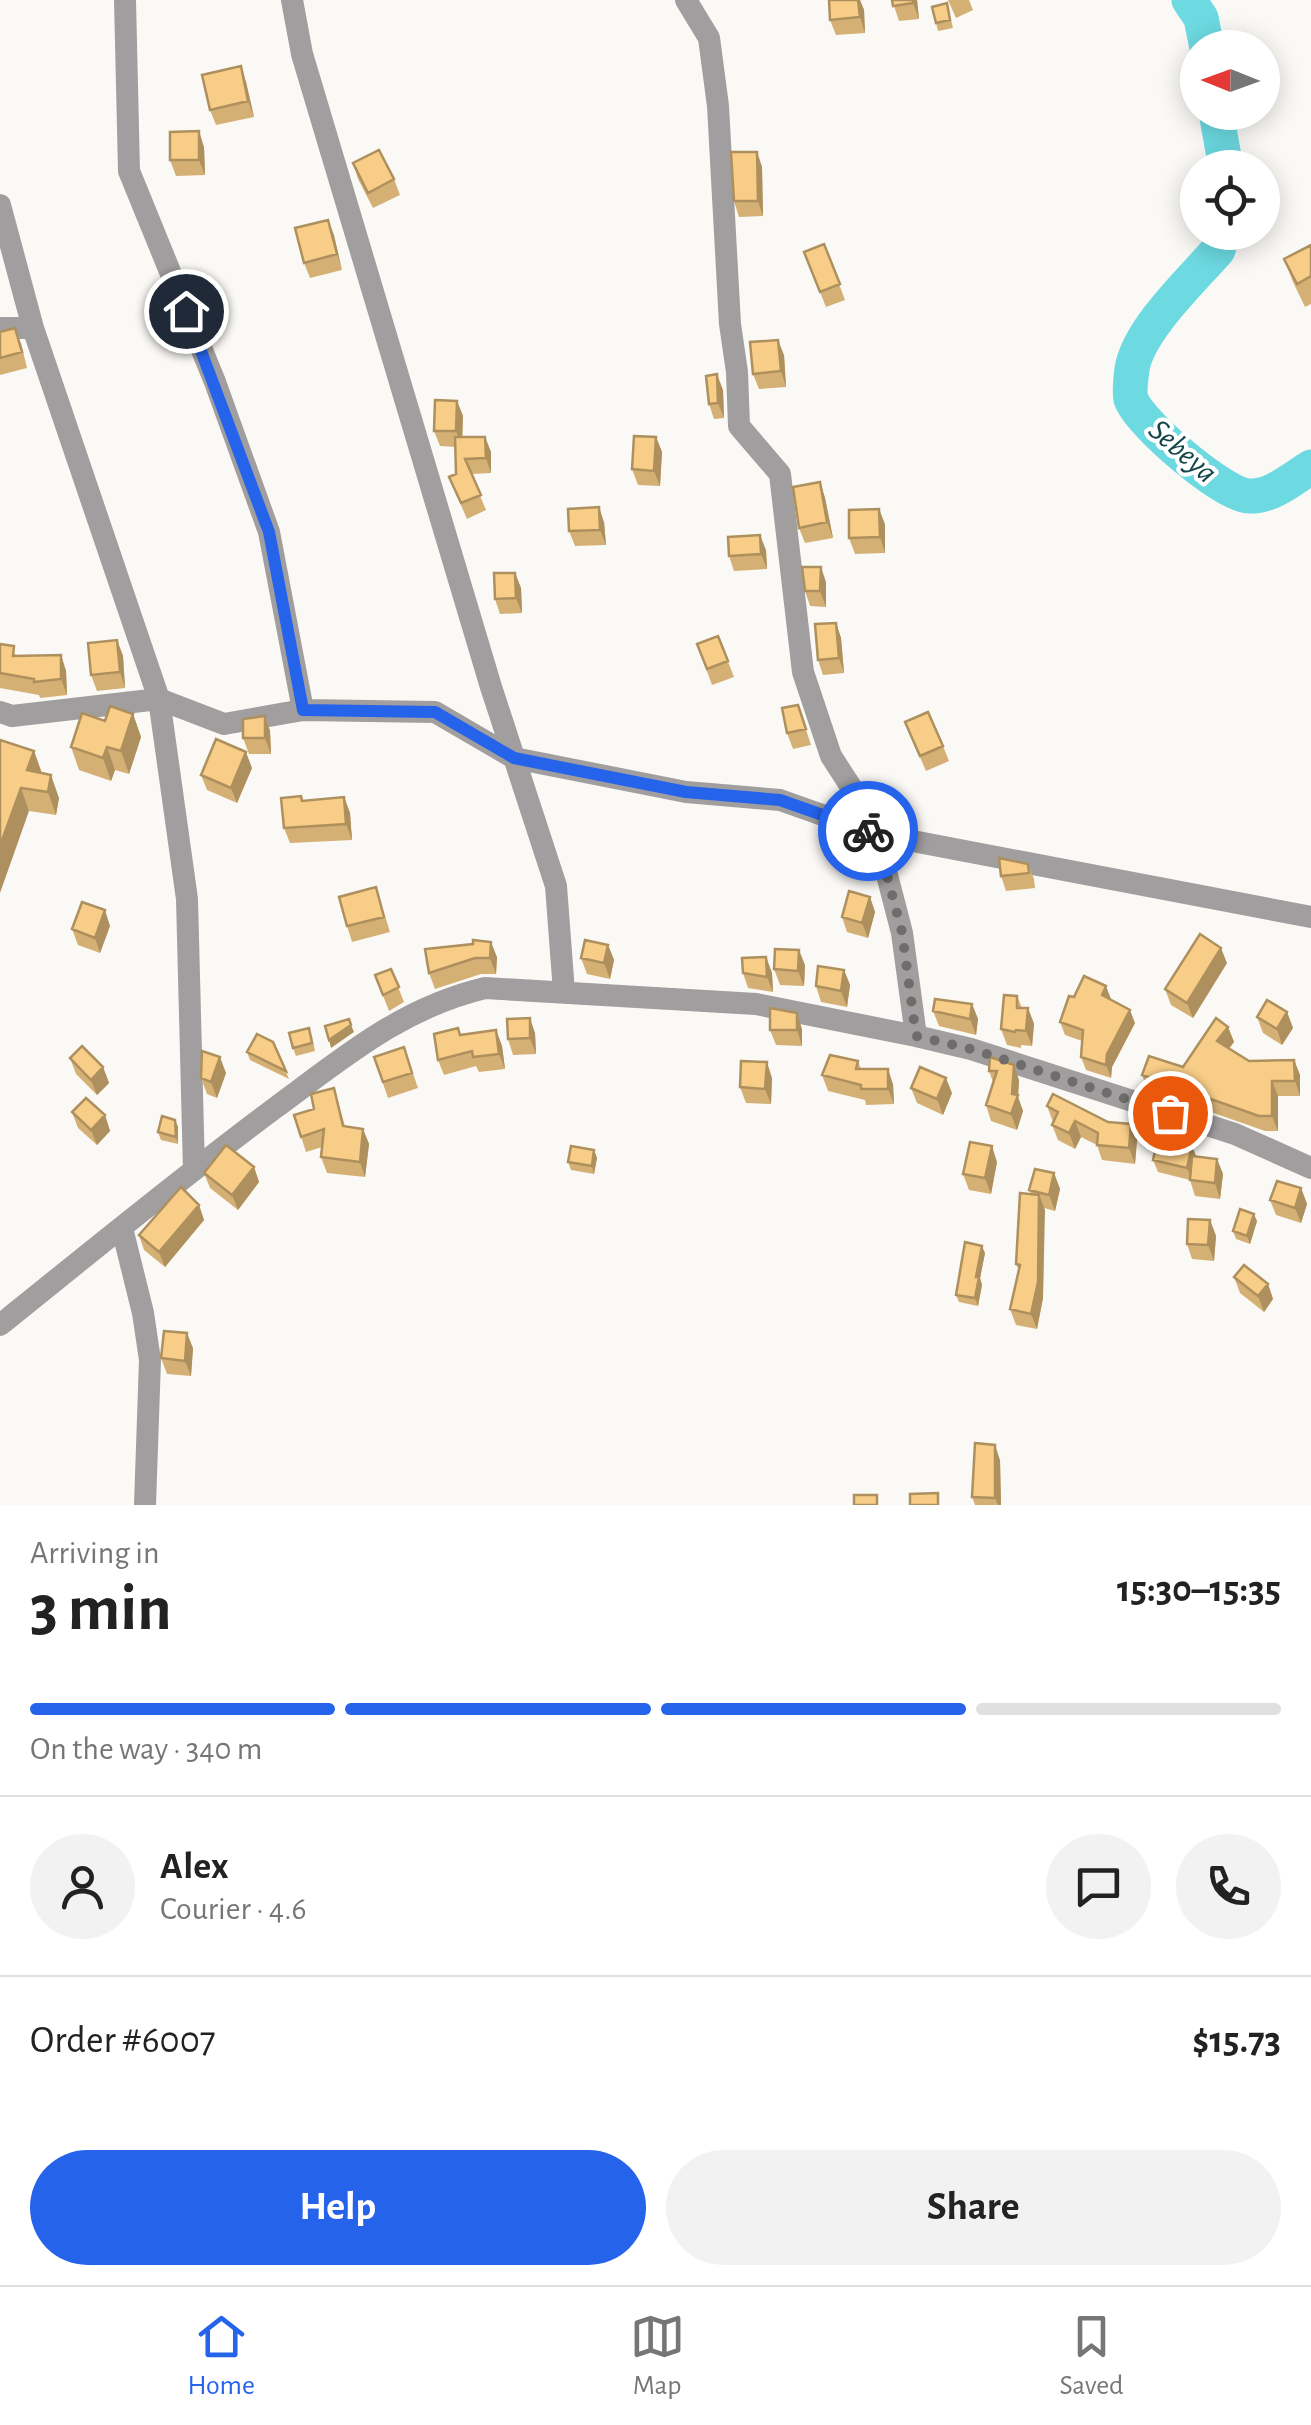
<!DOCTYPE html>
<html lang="en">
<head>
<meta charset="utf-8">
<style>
  :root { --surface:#fff; --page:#f2f2f2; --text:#222; --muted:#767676; --line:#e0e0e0; --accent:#2563eb }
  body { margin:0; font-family:"Alegreya Sans",sans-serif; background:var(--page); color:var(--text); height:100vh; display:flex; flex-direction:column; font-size:38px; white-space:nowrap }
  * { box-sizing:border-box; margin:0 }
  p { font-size:32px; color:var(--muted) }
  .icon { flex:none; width:55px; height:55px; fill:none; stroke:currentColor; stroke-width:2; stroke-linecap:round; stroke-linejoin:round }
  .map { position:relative; height:1505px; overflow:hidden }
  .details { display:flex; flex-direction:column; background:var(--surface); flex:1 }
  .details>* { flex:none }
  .needle { width:65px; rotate:271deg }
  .tools { position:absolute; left:1180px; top:30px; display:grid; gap:20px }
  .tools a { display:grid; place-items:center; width:100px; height:100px; border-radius:50%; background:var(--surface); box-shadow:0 5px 25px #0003; font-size:50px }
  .pin { position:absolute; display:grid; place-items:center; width:85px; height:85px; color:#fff; margin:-42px; border:5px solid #fff; border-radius:50%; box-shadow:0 2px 10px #0007 }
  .courier { position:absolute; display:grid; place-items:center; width:100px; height:100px; margin:-50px; border:8px solid #2563eb; border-radius:50%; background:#fff; color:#222; box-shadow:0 2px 12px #0007 }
  .overview em { font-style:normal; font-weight:600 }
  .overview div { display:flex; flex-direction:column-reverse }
  .overview { display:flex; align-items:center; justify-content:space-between; height:170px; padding:0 30px }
  h1 { font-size:65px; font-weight:600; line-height:75px }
  .bar { display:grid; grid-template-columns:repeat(4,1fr); gap:15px 10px; align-content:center; height:120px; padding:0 30px }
  .bar i { height:12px; border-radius:8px; background:var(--line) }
  .bar .current { background:var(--accent) }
  .bar p { grid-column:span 4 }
  .line { display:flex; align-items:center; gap:25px; padding:0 30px; border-top:2px solid var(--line) }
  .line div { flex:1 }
  .round { display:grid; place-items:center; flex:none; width:105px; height:105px; border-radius:52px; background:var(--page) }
  .cta { display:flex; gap:20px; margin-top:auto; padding:20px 30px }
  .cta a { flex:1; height:115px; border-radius:60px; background:var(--accent); color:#fff; font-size:40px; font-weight:600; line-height:115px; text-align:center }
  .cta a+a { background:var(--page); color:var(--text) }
  .menu { display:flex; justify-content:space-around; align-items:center; height:140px; border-top:2px solid var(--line); background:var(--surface); font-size:28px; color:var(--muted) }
  .menu a { display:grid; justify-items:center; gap:5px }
  .menu .current { color:var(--accent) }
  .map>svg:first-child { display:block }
</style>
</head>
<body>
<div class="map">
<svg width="1311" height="1505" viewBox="0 0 1311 1505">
  <rect width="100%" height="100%" fill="#fbf9f6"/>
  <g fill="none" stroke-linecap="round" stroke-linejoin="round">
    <path stroke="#6ddae2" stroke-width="35" d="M1189,0L1201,18L1207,48
      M1216,112L1226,168
      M1223,232L1218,250C1192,280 1138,330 1132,369C1131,377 1129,392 1131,399C1139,423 1223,495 1249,496C1272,497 1292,479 1311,467"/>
    <path stroke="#a09e9e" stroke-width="22" d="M125,0L129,171L215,382L269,532L303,710
      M292,0L302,54L491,687L556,886L564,992
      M686,0L709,38L718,106L730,324L737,372L739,426L780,474L803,672L831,756L873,821L902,933L916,1036
      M0,205L33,328L159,699L187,899L194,1170
      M0,328H33
      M0,712L12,716L159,699L224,724L303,710L435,712L514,758L686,792L780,800L876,834L1311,917
      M122,1228L143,1313L150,1360L145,1505
      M0,1325C91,1252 181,1178 275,1108C343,1058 401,1008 485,988L756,1004L916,1036L971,1049L1235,1134L1311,1168"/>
  </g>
  <path fill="#d5b074" d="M829,0H860L864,10L865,33L836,35L830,20Z
    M892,0H917L919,19L899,21Z
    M948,0H969L973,10L956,18Z
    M947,3L953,28L938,31L936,23Z
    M246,82L254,117L216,125L210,110Z
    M204,147L205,175L176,176L170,160Z
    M757,152L762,167L763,216L739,217L734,201Z
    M353,163L394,179L400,195L373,208L358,179Z
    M328,220L342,270L310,278L304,263Z
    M824,244L845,300L826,307L804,252Z
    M1311,245V304L1305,307L1293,282L1284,259Z
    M0,332L21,343L27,368L0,375Z
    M784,355L786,387L759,389L753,374Z
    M723,390L724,418L714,419L709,404Z
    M457,401L463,416L462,437H485L491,452V473L471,474L486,510L467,519L449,477L456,474V447L440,446L434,431Z
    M656,437L662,452L660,486L638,485L632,469Z
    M820,482L825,498L833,538L805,543L799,528Z
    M604,522L606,545L575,546L569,531Z
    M885,524V553L855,554L849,538Z
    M766,550L767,569L734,571L729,556Z
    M515,573L521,588L522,613L500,614L495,599Z
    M826,582V607L810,606L805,591Z
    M836,623L841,638L844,673L823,675L818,660Z
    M718,636L734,677L712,685L697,644Z
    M117,640L123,656L125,688L97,691L91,675Z
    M0,644L18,656L61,655L66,671L67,695L40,698L39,695L0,688Z
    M798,705L811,745L793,749L787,733Z
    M133,714L141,737L129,774L115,770L111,781L79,770L71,747L105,721Z
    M265,716L270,731L271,754H249L243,738Z
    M905,722L943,746L949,761L926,771Z
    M0,740L34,751L42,773L59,798L56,815L29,811Z
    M252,768L237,803L207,790L201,775Z
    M344,797L350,813L352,840L290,843L284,828L303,801Z
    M1028,864L1034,879L1035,888L1006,891L1001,876Z
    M376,887L390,932L352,942L347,926Z
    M870,897L875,912L868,938L847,932L842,917Z
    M110,926L100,953L78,945L72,929Z
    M608,945L614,960L610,979L587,974L581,958Z
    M425,949L497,957L496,974H481L435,989L429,973Z
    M766,957L772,973L773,992L748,988L743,973Z
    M1227,963L1193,1018L1171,1005L1165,989Z
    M805,965L804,986L780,985L774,969Z
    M391,969L404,1002L389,1011L375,975Z
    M844,970L850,985L847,1007L821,1002L816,986Z
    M1017,996L1022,1008H1028L1034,1024L1032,1046L1021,1045V1048L1007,1045L1001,1029Z
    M1074,997L1110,1000L1135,1023L1112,1067L1111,1078L1086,1070L1081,1057L1082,1041L1065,1035L1060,1022Z
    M972,1004L978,1019L976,1035L939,1026L933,1011Z
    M1287,1012L1293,1028L1282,1045L1263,1033L1257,1017Z
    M1228,1027L1234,1042L1229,1049L1249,1061L1294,1060L1300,1075V1096H1278V1131H1265L1148,1090L1142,1075L1183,1067Z
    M802,1029V1046L776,1045L770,1030Z
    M496,1030L502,1046L505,1069L479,1072L476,1066L444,1075L438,1060L460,1035Z
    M535,1033L536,1054L513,1055L508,1039Z
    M312,1036L315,1051L296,1056L293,1048Z
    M273,1042L289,1079L250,1060L247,1052Z
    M404,1047L418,1088L388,1098L374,1057Z
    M990,1057L1019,1080L1018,1097L1023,1111L1017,1130L991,1121L986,1105L993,1082L989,1071Z
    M70,1058L103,1067L109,1083L97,1095L76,1074Z
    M858,1061L861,1069L893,1084L894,1104L866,1105L865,1100L828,1091L822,1075Z
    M226,1073L217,1098L207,1094L201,1078Z
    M772,1078L771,1104L746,1103L740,1087Z
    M334,1088L345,1126L363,1129L369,1144L365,1177L327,1173L321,1157L322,1147L306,1152L294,1115L314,1109Z
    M911,1088L952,1093L943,1115L917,1103Z
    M1047,1106L1108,1122L1131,1124L1137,1140L1135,1164L1102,1160L1097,1145L1081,1137L1075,1149L1058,1140L1052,1125L1053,1122Z
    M72,1112L105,1115L110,1131L97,1145L78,1128Z
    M175,1120L178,1127V1144L161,1140L158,1132Z
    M594,1150L597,1158L594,1174L571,1170L568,1162Z
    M1196,1156L1217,1159L1223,1174L1220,1199L1195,1196L1190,1180L1158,1172L1153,1160Z
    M997,1162L991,1194L969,1190L963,1174Z
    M254,1167L259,1182L238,1210L210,1188L204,1173Z
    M1054,1173L1060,1189L1055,1211L1044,1208L1043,1298L1037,1329L1016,1325L1010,1309L1019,1271L1016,1264L1031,1194L1029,1190Z
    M1301,1188L1307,1204L1301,1223L1276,1215L1270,1200Z
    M199,1205L204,1220L165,1267L144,1250L139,1235Z
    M1210,1220L1216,1236L1214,1261L1192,1259L1187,1244Z
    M1257,1221L1250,1244L1236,1239L1233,1231Z
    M985,1253L980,1278L982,1285L978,1306L959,1302L956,1295Z
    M1234,1277L1268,1284L1273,1299L1264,1312L1240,1293Z
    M193,1348L191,1376L167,1374L161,1358Z
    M1000,1460L1001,1505H975L972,1497Z"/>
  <path fill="#ae905e" d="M858,0H860L864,10L865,33L860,17Z
    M913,0H917L919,19L913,3Z
    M241,66L246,82L254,117L248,101Z
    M199,131L204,147L205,175L199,160Z
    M757,152L762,167L763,216L758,201Z
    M328,220L334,235L342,270L337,254Z
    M778,340L784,355L786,387L781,371Z
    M717,374L723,390L724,418L718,403Z
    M457,401L463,416L462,447L456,431Z
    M485,437L491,452V473L486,458Z
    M656,437L662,452L660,486L654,471Z
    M820,482L825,498L833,538L827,522Z
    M599,507L604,522L606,545L600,530Z
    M879,509L885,524V553L880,537Z
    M760,535L766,550L767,569L761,554Z
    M821,567L826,582V607L820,591Z
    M515,573L521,588L522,613L516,598Z
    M836,623L841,638L844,673L839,658Z
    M117,640L123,656L125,688L120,672Z
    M61,655L66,671L67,695L61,679Z
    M133,714L141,737L129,774L121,751Z
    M265,716L270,731L271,754L265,738Z
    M107,747L115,770L111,781L103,758Z
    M34,751L42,774L27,770Z
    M246,752L252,768L237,803L231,788Z
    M51,775L59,798L56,815L48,792Z
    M21,788L29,811L0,893V846Z
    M344,797L350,813L352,840L346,824Z
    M870,897L875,912L868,938L862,923Z
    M105,910L110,926L100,953L95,938Z
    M491,942L497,957L496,974L490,958Z
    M608,945L614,960L610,979L604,963Z
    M1221,948L1227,963L1193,1018L1187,1003Z
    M799,950L805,965L804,986L798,971Z
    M766,957L772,973L773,992L767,977Z
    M844,970L850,985L847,1007L841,991Z
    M1106,986L1111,999L1102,995Z
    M972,1004L978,1019L976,1035L970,1019Z
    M1028,1008L1034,1024L1032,1046L1026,1031Z
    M1130,1010L1135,1023L1112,1067L1111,1078L1106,1065L1107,1054Z
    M1287,1012L1293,1028L1282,1045L1277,1029Z
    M797,1013L802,1029V1046L797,1030Z
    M530,1018L535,1033L536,1054L530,1038Z
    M351,1025L354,1032L331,1048L329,1040Z
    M1228,1027L1234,1042L1223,1056L1217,1041Z
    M496,1030L502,1046L505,1069L499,1054Z
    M220,1057L226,1073L217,1098L211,1082Z
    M1294,1060L1300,1075V1096L1295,1081Z
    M767,1062L772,1078L771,1104L765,1089Z
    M1014,1065L1019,1080L1018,1097L1023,1111L1017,1130L1011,1114Z
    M103,1067L109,1083L97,1095L91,1080Z
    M888,1069L893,1084L894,1104L888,1089Z
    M946,1078L952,1093L943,1115L937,1099Z
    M1272,1081L1278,1096V1131L1272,1116Z
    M105,1115L110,1131L97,1145L91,1130Z
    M175,1120L178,1127V1144L176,1137Z
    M1075,1121L1081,1137L1075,1149L1069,1133Z
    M1131,1124L1137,1140L1135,1164L1129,1148Z
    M363,1129L369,1144L365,1177L360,1162Z
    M992,1146L997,1162L991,1194L985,1178Z
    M1192,1146L1197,1158L1192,1181L1187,1168Z
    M594,1150L597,1158L594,1174L592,1166Z
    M1217,1159L1223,1174L1220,1199L1215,1183Z
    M254,1167L259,1182L238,1210L232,1195Z
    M1054,1173L1060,1189L1055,1211L1049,1195Z
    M1301,1188L1307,1204L1301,1223L1295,1208Z
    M1039,1195L1045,1210L1043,1298L1037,1329L1031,1314Z
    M199,1205L204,1220L165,1267L159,1252Z
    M1254,1214L1257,1221L1250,1244L1247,1236Z
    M1210,1220L1216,1236L1214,1261L1208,1245Z
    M982,1246L985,1253L980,1278L982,1285L978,1306L975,1298L976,1277Z
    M1268,1284L1273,1299L1264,1312L1258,1296Z
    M187,1333L193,1348L191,1376L185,1361Z
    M995,1445L1000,1460L1001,1505H998L995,1498Z"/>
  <path fill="#f8cd87" stroke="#ae905e" stroke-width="2.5" d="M829,0H858L860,17L830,20Z
    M892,0H913V3L893,6Z
    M947,3L950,20L936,23L932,7Z
    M241,66L248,101L210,110L202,75Z
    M199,131V160H170V132Z
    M379,150L394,179L368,193L353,163Z
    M731,152H757L758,201H734Z
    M328,220L337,254L304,263L295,228Z
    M824,244L840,284L820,292L804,252Z
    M1311,245V276L1297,284L1284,259Z
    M15,328L22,352L0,358V332Z
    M778,340L781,371L753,374L750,342Z
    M717,374L718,403L709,404L706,376Z
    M435,400L457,401L456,431H434Z
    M634,436L656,437L654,471L632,469Z
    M455,437H485L486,458L465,459L481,495L461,503L449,477L456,474Z
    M820,482L827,522L799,528L793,487Z
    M599,507L600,530L569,531L568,509Z
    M879,509L880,537L849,538V510Z
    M760,535L761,554L729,556L728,537Z
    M802,567H821L820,591H805Z
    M494,573H515L516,598L495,599Z
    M836,623L839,658L818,660L815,624Z
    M718,636L728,661L707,669L697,644Z
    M117,640L120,672L91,675L88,643Z
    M0,644L14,646L13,656L61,655V679L34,682V679L0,673Z
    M798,705L806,729L787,733L782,708Z
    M110,706L133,714L121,751L107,747L103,758L71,747L82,713L105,721Z
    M928,712L943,746L920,756L905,722Z
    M265,716V738H243V719Z
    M216,739L246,752L231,788L201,775Z
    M0,740L34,751L27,770L51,775L48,792L21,788L0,846Z
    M301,796L302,801L344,797L346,824L284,828L281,798Z
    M999,858L1028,864L1029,873L1001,876Z
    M376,887L384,917L347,926L339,897Z
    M849,891L870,897L862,923L842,917Z
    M82,902L105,910L95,938L72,929Z
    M1200,934L1221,948L1187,1003L1165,989Z
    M473,940L491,942L490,958H475L429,973L425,949L473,944Z
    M585,940L608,945L604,963L581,958Z
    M775,949L799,950L798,971L774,969Z
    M766,957L767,977L743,973L742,958Z
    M818,966L844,970L841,991L816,986Z
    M391,969L399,987L383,995L375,975Z
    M1084,976L1106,986L1102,995L1130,1010L1107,1054L1106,1065L1081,1057L1083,1030L1060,1022L1069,996L1074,997Z
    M1004,995L1017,996V1008H1028L1026,1031L1016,1030L1015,1032L1001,1029Z
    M935,999L972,1004L970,1019L933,1011Z
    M1267,1000L1287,1012L1277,1029L1257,1017Z
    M770,1008L797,1013V1030H770Z
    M530,1018V1038L508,1039L507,1019Z
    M1216,1018L1228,1027L1217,1041L1249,1061L1294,1060L1295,1081H1272V1116H1259L1142,1075L1149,1056L1183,1067Z
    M349,1019L351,1025L329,1040L325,1026Z
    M309,1028L312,1043L293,1048L289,1033Z
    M458,1028L460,1035L496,1030L499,1054L473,1057L472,1051L438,1060L434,1034Z
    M257,1034L273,1042L286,1071L247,1052Z
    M82,1046L103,1067L91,1080L70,1058Z
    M404,1047L412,1073L383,1082L374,1057Z
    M202,1051L220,1057L211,1082L201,1078Z
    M830,1055L858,1061L856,1069H888V1089H861V1085L822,1075Z
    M990,1057L1014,1065L1012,1094L1018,1095L1011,1114L986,1105L997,1071H989Z
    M741,1061L767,1062L765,1089L740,1087Z
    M920,1067L946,1078L937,1099L911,1088Z
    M334,1088L343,1126L363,1129L360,1162L321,1157L324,1129L301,1137L294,1115L314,1109L311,1094Z
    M1053,1094L1108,1122L1131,1124L1129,1148L1097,1145L1098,1133L1075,1121L1069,1133L1052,1125L1058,1112L1047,1106Z
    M86,1098L105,1115L91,1130L72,1112Z
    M162,1116L175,1120L176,1137L158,1132Z
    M1158,1137L1192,1146L1187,1168L1153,1160Z
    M970,1142L992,1146L985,1178L963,1174Z
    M226,1145L254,1167L232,1195L204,1173Z
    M571,1146L594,1150L592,1166L568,1162Z
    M1192,1156L1217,1159L1215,1183L1190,1180Z
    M1035,1169L1054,1173L1049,1195L1029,1190Z
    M1277,1181L1301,1188L1295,1208L1270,1200Z
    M181,1187L199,1205L159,1252L139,1235Z
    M1020,1193L1039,1195L1038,1282L1031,1314L1010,1309L1020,1265L1016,1264Z
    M1240,1209L1254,1214L1247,1236L1233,1231Z
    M1188,1219L1210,1220L1208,1245L1187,1244Z
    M965,1242L982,1246L976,1277H979L975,1298L956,1295Z
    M1244,1265L1268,1284L1258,1296L1234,1277Z
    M164,1331L187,1333L185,1361L161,1358Z
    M975,1443L995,1445V1498L972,1497Z
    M938,1493V1505H910V1494Z
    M854,1495H877V1505H854Z"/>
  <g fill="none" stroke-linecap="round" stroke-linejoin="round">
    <path stroke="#6e6d6b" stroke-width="10" stroke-dasharray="0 18" d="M868,831L876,834L902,932L916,1036L971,1049L1170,1113"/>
    <path stroke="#2563eb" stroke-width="12" d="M186,311L269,532L303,710L435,712L514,758L686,792L780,800L868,831"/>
  </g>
  <g text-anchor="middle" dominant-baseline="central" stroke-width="8" stroke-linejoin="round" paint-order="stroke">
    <g font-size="32" font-style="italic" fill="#15474a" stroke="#fff">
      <text transform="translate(1183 451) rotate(41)">Sebeya</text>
    </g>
  </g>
</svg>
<div class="tools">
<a><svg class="needle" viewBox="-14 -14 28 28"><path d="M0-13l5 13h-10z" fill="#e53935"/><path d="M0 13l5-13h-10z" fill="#767676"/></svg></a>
<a><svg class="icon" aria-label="locate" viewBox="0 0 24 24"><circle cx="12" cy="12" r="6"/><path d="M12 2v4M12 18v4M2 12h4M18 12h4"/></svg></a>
</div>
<div class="pin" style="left:1170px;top:1113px;background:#ea580c"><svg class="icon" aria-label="bag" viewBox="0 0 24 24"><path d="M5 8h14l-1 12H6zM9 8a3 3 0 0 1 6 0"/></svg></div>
<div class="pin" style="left:186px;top:311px;background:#1f2937"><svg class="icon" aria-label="home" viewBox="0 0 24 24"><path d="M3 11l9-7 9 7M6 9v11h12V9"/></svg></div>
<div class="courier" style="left:868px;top:831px"><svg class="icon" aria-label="bike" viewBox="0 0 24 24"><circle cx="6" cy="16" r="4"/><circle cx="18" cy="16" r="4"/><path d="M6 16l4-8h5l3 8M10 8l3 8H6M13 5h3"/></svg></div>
</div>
<section class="details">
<div class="overview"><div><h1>3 min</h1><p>Arriving in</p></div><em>15:30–15:35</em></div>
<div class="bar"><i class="current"></i><i class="current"></i><i class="current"></i><i></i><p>On the way · 340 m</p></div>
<div class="line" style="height:180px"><a class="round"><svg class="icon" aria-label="person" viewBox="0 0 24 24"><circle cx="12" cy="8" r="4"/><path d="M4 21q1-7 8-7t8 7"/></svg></a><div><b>Alex</b><p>Courier · 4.6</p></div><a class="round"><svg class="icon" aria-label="chat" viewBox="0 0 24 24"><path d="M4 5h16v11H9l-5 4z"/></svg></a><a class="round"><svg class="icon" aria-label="phone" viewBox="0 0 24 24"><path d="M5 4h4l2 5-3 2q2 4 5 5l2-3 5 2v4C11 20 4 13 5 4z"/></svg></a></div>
<div class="line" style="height:130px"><div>Order #6007</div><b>$15.73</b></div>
<div class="cta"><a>Help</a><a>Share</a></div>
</section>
<nav class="menu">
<a class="current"><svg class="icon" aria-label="home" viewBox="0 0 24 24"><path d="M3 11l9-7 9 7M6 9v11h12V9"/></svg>Home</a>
<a><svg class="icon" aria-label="map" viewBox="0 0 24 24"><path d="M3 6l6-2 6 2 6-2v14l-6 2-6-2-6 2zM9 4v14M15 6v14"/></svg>Map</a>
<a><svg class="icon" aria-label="saved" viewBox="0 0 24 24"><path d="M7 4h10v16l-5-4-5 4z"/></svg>Saved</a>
</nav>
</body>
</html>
